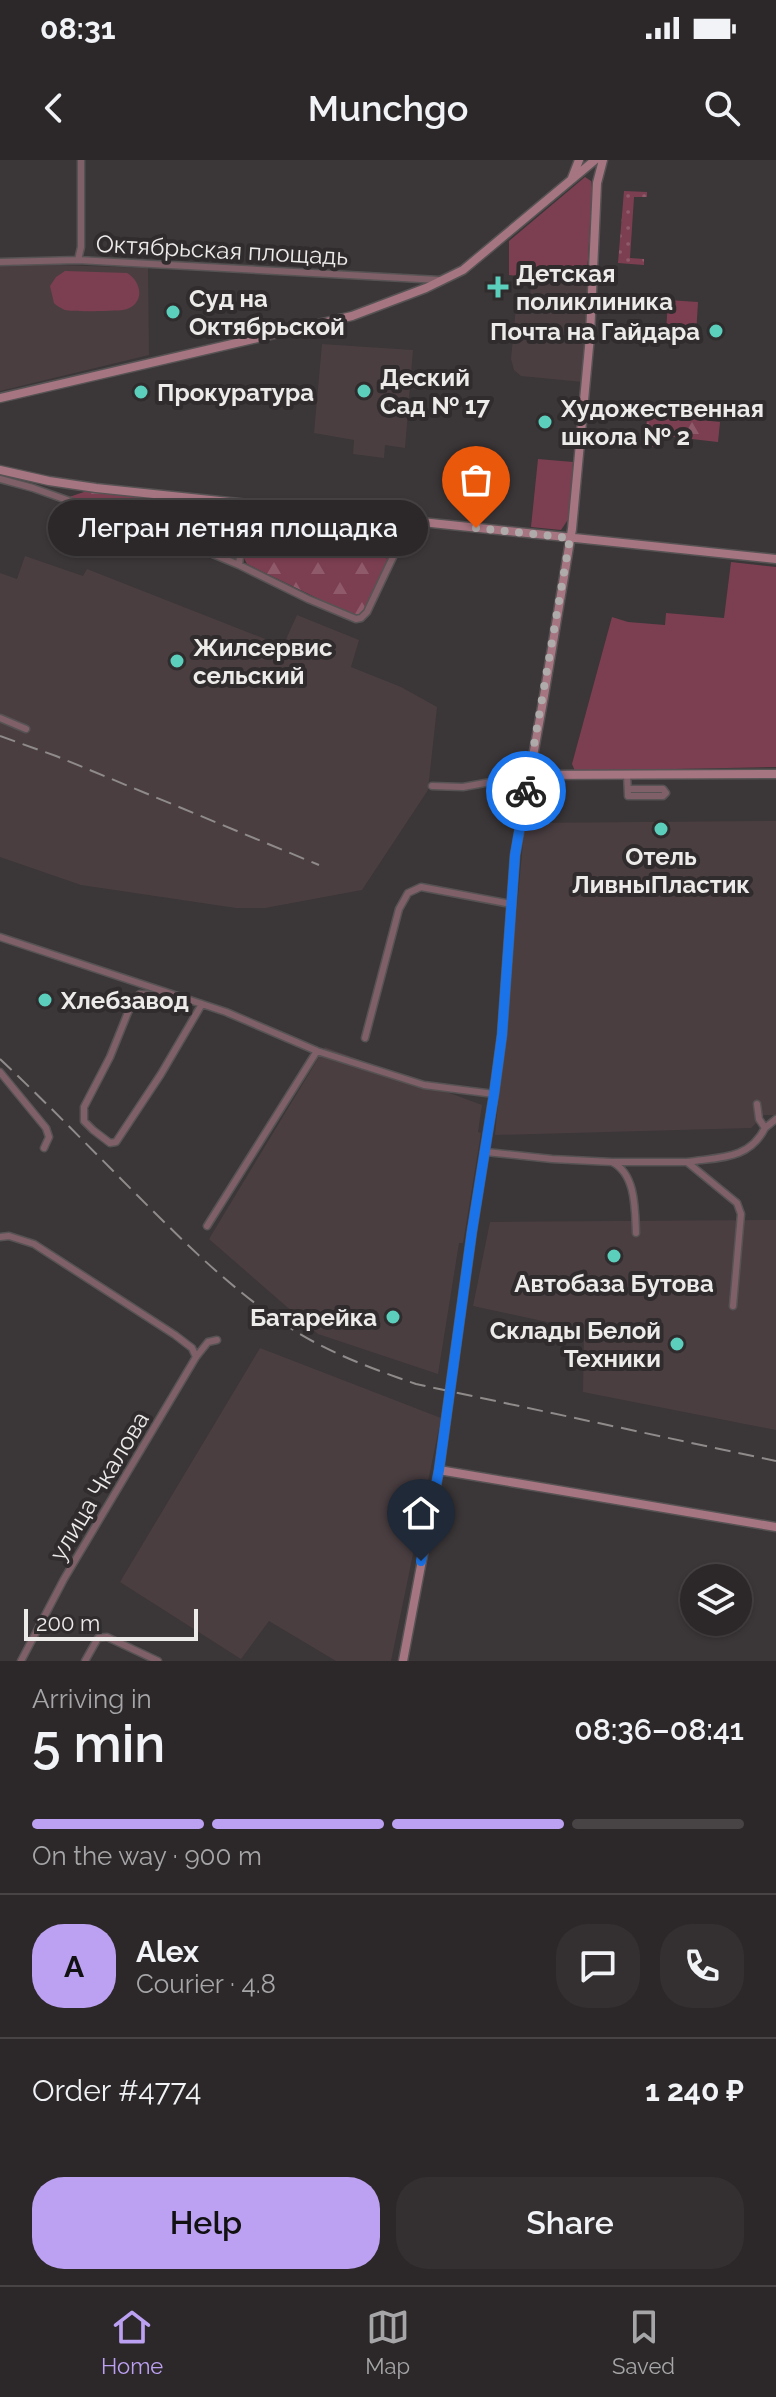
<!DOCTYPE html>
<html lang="en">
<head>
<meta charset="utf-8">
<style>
  :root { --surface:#2c2829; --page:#343031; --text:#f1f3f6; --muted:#a6a6a8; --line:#484446; --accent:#bca0f2 }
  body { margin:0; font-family:Raleway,sans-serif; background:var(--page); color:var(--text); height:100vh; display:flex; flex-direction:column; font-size:30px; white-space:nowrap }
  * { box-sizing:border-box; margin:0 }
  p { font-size:26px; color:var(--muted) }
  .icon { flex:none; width:44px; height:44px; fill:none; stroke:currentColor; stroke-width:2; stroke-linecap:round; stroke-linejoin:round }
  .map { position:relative; height:1501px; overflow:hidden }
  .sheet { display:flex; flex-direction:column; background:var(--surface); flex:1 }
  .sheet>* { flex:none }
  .controls { position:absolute; left:680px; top:1404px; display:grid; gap:16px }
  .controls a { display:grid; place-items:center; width:72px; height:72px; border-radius:50%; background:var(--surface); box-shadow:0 2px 6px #0004,0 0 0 2px var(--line); font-size:40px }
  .scale { position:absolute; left:24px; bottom:20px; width:174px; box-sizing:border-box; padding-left:8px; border:4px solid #edeaea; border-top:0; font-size:22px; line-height:28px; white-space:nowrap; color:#edeaea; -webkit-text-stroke:6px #302c2d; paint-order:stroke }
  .pin { position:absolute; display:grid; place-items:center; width:68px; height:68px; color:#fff; margin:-82px -34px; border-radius:50% 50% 50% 0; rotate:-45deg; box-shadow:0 0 8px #0007 }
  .pin .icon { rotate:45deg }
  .courier { position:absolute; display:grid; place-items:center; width:80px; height:80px; margin:-40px; border:6px solid #1a73e8; border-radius:50%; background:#fff; color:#222; box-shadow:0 2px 10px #0007 }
  .bubble { position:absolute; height:56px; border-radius:28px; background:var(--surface); box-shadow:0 2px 6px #0004,0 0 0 2px var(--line); font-size:26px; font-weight:600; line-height:56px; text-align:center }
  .overview em { font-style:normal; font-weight:600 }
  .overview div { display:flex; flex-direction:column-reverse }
  .overview { display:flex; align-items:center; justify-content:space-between; height:136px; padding:0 32px }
  h1 { font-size:52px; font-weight:600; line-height:60px }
  .bar { display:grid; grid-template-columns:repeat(4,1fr); gap:12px 8px; align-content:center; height:96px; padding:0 32px }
  .bar i { height:10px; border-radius:6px; background:var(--line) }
  .bar .current { background:var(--accent) }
  .bar p { grid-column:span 4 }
  .line { display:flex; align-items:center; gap:20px; padding:0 32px; border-top:2px solid var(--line) }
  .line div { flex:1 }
  .round { display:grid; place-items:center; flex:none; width:84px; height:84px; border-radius:32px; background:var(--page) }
  .primary-button { display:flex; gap:16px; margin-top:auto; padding:16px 32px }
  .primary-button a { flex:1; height:92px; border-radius:32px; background:var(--accent); color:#111; font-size:32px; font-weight:600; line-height:92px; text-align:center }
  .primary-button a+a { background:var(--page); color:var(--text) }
  .status { display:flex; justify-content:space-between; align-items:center; height:56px; padding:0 40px; background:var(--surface); direction:ltr }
  .status svg { height:22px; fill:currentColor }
  header { display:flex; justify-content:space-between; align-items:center; height:104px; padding:0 32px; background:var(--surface); font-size:36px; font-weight:600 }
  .dock { display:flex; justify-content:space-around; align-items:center; height:112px; border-top:2px solid var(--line); background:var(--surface); font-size:22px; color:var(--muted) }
  .dock a { display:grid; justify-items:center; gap:4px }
  .dock .current { color:var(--accent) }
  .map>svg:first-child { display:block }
</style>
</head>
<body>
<div class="status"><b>08:31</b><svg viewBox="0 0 49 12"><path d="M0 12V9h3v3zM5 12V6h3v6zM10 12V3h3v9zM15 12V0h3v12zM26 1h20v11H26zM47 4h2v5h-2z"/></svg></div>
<header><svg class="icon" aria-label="back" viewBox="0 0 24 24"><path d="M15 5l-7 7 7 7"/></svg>Munchgo<svg class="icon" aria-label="search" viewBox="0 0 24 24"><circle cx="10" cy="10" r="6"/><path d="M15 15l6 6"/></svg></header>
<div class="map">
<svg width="776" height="1501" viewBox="0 0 776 1501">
  <defs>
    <pattern id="grass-dots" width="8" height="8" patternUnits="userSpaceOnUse" patternTransform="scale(2)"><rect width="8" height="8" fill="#7c3f52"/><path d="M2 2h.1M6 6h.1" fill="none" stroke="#8f5b6b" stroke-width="1.8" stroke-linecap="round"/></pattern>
    <pattern id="forest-firs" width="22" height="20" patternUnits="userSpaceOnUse" patternTransform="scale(2)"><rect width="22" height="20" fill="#7c3f52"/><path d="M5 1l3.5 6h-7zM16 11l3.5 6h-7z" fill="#8f5b6b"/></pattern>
  </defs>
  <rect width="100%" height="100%" fill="#3b3637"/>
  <path fill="#4a3e41" d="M0,103L148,108L149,195L0,231Z
    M531,118L590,125L583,222L521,216L514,210L511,199L517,136L530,137Z
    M322,184L413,190L405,288L385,285L384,298L353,294L354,280L314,273Z
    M372,362L407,365L391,399L367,395Z
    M25,396L83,416L87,409L283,486L297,455L359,480L351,507L401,527L437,547L428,630L362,730L265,748H236L81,725L0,697V413L17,419Z
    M776,661V955H764L751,968L495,975L525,663Z
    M325,887L482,945L478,972L481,973L463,1083H459L438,1214L318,1174L209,1079Z
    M776,1060V1270L583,1232L584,1170L473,1146L490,1062Z
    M260,1188L441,1258L391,1501H336L269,1461L241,1499L120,1422Z"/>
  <path fill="url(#grass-dots)" d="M624,31L647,32V37H634L630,98L644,99V105L618,103Z"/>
  <path fill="url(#forest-firs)" d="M649,241L671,257L720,262L718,282L657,275L655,287L644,286Z
    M87,331L209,344L208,357L213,358V373L232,376L235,360L242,362L238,394L234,397L158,367L69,337Z
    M251,348L372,362L367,395L391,399L365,452L354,456L247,404L244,398L249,351Z"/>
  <path fill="#7c3f52" d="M585,17L591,21L592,28L588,100L585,121L577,123L509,115V81Z
    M65,111L127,113C143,122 145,146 123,150C115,151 73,152 65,150C64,150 54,144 54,143L50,126L56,117Z
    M668,140L698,142L696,175L666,173Z
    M538,299L573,302L569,358L561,370L531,367Z
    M731,402L776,407V607L575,611L572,604L612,457L628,462L665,465L666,453L724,458Z"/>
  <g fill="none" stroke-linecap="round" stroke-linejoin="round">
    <g stroke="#575354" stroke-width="9">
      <path id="street" d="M78,100L81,87V0
        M0,102L78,100L439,120
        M0,319L33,328L177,379L239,405L308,439L356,459L361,458L367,452L410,361
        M239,405L246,344
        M0,558L26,569
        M627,614L628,635V636H663L666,633L663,629H628
        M432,626L463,627L529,615
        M0,777L226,852L317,891L424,925L494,934
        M165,832L159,836L140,834L133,840L110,897L84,947V961L93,970L110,983L116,982L161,914L202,844
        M365,878L399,749L408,733L421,727L511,744
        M0,912L46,968L49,977L44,988
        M765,968L776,959
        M486,992L552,999L612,1002C636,1014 635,1049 636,1073
        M612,1002H687L737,1043L741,1054L733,1146
        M687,1002C719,997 749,1000 765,968L759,959L757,944
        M207,1066L317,891
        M0,1077L9,1076L34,1084L175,1175L192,1188L196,1197
        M21,1501L64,1419L196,1197L208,1182L217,1180
        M85,1501L98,1478L107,1477L158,1501"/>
    </g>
    <g stroke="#575354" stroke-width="11">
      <path id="secondary" d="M572,18L579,0
        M0,238L352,156L426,128L463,110L595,0
        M0,310L49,321L96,328L776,399
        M529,615L776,614
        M439,1310L776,1367
        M403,1501L439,1310L472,1071L494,934L502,875L515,695L544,536L572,369L590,176L597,23L603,0"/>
    </g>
    <use href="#street" stroke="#7f6068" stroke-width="6"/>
    <use href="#secondary" stroke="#a67582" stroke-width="8"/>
    <path stroke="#8f8b8b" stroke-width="2" stroke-dasharray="16 8" stroke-linecap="butt" d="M0,576L56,596L319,705
      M0,899C47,943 92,990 138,1036C184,1082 229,1127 284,1164C324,1191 370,1208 416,1224L776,1301"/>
  </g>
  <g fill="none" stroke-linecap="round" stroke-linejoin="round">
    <path stroke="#afabab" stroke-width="8" stroke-dasharray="0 14.4" d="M476,368L570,378L526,631"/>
    <path stroke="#1a73e8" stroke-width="10" d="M421,1401L439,1310L472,1071L494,934L502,875L515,695L526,631"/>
  </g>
  <g fill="#5bcebc" stroke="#302c2d" stroke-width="3">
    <path d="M494 115h8v8h8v8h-8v8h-8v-8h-8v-8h8z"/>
    <circle cx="173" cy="152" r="8"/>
    <circle cx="716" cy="171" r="8"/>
    <circle cx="364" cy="231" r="8"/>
    <circle cx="141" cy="232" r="8"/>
    <circle cx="545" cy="262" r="8"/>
    <circle cx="177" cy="501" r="8"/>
    <circle cx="661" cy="669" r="8"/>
    <circle cx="45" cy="840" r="8"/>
    <circle cx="614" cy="1096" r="8"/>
    <circle cx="393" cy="1157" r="8"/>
    <circle cx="677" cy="1184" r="8"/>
  </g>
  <g text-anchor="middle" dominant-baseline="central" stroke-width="8" stroke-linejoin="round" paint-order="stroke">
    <g font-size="24" fill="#edeaea" stroke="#302c2d">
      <text transform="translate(222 90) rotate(3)">Октябрьская площадь</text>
      <text transform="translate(99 1326) rotate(-59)">улица Чкалова</text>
    </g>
    <g font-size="24" font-weight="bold" fill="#edeaea" stroke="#302c2d" text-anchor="start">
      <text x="516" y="113">Детская<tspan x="516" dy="28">поликлиника</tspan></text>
      <text x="189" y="138">Суд на<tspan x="189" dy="28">Октябрьской</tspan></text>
      <text x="700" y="171" text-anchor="end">Почта на Гайдара</text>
      <text x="380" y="217">Деский<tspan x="380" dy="28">Сад № 17</tspan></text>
      <text x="157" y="232">Прокуратура</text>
      <text x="561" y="248">Художественная<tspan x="561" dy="28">школа № 2</tspan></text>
      <text x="193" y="487">Жилсервис<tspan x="193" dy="28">сельский</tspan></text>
      <text x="661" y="696" text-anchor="middle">Отель<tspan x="661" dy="28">ЛивныПластик</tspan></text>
      <text x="61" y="840">Хлебзавод</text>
      <text x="614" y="1123" text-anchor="middle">Автобаза Бутова</text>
      <text x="377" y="1157" text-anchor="end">Батарейка</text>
      <text x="661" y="1170" text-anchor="end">Склады Белой<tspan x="661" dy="28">Техники</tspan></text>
    </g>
  </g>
</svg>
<div class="controls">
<a><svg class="icon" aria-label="layers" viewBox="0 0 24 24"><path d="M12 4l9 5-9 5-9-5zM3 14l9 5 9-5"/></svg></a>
</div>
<div class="scale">200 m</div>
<div class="pin" style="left:476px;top:368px;background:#ea580c"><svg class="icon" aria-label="bag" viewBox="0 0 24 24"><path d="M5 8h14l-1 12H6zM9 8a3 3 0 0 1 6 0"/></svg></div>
<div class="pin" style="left:421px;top:1401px;background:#1f2937"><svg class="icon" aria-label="home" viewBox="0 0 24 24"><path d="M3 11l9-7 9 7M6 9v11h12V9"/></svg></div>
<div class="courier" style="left:526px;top:631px"><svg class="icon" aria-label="bike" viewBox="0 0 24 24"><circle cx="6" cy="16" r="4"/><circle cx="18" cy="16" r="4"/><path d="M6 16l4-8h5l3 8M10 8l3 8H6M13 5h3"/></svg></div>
<div class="bubble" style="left:48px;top:340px;width:380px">Легран летняя площадка</div>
</div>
<section class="sheet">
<div class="overview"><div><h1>5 min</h1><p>Arriving in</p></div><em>08:36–08:41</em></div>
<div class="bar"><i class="current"></i><i class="current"></i><i class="current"></i><i></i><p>On the way · 900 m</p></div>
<div class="line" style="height:144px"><b class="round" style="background:var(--accent);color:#111">A</b><div><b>Alex</b><p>Courier · 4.8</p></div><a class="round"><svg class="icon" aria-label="chat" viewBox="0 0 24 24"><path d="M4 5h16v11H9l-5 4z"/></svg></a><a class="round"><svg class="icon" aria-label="phone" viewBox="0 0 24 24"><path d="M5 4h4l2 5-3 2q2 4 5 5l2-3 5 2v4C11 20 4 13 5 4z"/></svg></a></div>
<div class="line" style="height:104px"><div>Order #4774</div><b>1 240 ₽</b></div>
<div class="primary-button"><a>Help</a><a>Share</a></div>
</section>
<nav class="dock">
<a class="current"><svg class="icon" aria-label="home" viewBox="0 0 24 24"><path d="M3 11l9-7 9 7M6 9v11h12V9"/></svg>Home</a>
<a><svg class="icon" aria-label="map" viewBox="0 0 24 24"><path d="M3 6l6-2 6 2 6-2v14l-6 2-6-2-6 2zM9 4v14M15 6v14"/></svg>Map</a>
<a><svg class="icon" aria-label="saved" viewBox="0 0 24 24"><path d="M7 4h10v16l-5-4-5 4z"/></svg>Saved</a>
</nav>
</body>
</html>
